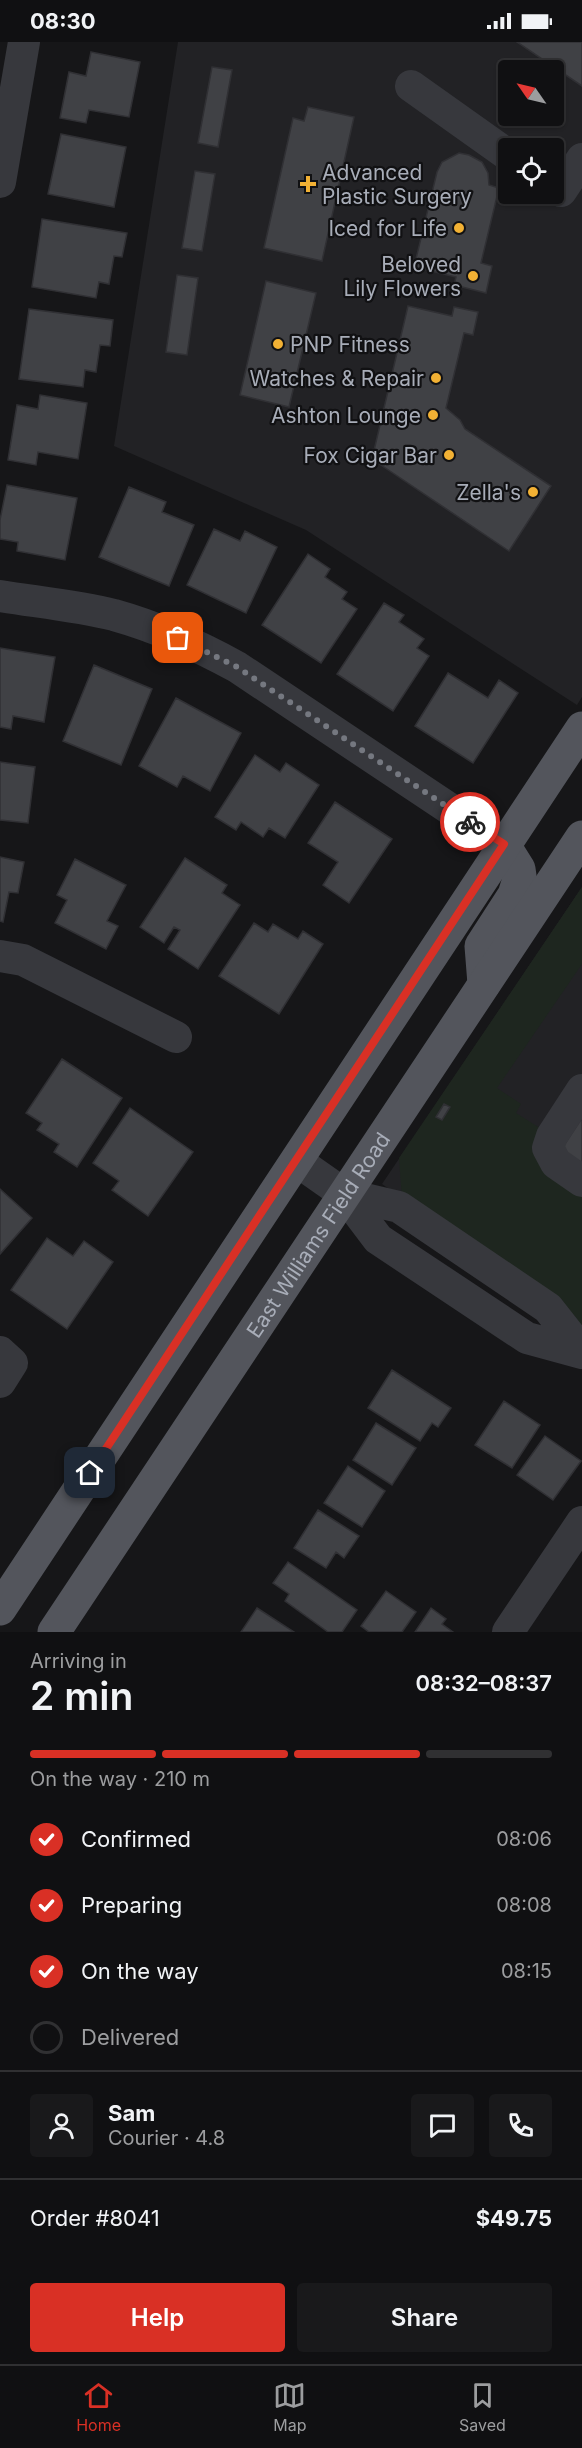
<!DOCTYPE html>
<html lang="en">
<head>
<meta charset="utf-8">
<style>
  :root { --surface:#101012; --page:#19191b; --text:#f1f3f6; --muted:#9c9d9f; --line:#303032; --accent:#d93025 }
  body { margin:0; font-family:Inter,sans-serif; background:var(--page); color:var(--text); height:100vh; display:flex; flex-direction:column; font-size:22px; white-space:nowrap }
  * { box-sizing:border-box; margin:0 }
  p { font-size:20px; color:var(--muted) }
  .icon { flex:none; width:33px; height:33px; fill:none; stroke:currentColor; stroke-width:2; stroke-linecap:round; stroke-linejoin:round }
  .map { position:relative; height:1590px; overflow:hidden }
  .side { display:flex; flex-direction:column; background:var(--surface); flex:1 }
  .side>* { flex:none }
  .needle { width:39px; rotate:304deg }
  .controls { position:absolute; left:498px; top:18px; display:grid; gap:12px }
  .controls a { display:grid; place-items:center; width:66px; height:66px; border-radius:6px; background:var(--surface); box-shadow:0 2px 4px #0004,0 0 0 2px var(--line); font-size:30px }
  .pin { position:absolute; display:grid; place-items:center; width:51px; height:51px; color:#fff; margin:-26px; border-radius:12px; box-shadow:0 3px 9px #0006 }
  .courier { position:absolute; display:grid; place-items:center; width:60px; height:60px; margin:-30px; border:4px solid #d93025; border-radius:50%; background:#fff; color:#222; box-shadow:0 2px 8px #0007 }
  .summary em { font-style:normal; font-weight:600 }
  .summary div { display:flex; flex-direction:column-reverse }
  .summary { display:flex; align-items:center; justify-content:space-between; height:102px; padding:0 30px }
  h1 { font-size:39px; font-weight:600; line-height:45px }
  .bar { display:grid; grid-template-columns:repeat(4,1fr); gap:9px 6px; align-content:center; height:72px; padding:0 30px }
  .bar i { height:8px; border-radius:4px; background:var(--line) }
  .bar .current { background:var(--accent) }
  .bar p { grid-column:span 4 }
  .line { display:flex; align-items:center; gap:15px; padding:0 30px; border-top:2px solid var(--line) }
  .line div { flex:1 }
  .round { display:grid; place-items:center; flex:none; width:63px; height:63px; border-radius:6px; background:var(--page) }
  ol { padding:0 30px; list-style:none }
  li { display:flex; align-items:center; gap:18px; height:66px }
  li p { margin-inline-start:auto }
  li .icon { padding:6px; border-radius:50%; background:var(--accent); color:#fff; stroke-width:4 }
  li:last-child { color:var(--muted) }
  li i { width:33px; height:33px; border:3px solid var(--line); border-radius:50% }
  .action { display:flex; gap:12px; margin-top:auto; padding:12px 30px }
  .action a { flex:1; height:69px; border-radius:6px; background:var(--accent); color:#fff; font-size:24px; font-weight:600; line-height:69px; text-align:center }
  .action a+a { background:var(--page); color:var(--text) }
  .status { display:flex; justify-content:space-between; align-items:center; height:42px; padding:0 30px; background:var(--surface); direction:ltr }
  .status svg { height:16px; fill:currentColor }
  .dock { display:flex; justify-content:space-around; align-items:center; height:84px; border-top:2px solid var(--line); background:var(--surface); font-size:16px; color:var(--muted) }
  .dock a { display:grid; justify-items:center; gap:3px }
  .dock .current { color:var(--accent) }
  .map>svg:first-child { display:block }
</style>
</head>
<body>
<div class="status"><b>08:30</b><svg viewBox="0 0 49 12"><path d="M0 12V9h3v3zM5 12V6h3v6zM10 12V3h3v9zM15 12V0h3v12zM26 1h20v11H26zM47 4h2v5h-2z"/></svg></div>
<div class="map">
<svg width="582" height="1590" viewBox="0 0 582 1590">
  <rect width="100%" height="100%" fill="#161618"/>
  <path fill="#222225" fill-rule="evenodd" d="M178,0H582V655L577,663L306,488L114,404ZM508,28H554V74H508ZM508,106H554V152H508Z
    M582,845V1282L382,1142Z"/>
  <path fill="#1e261f" d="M582,845V922L497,1046L521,1062L516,1071L543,1088L582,1148V1286L402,1157L399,1116Z"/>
  <path fill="#404145" stroke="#303034" stroke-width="1.5" d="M517,0H582V44Z
    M91,10L140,20L129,75L89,68L86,81L60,76L69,30L86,34Z
    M212,25L232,28L218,105L198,101Z
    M308,65L354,75L322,219L264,206L293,76L304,79Z
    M61,92L126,105L114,165L48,152Z
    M459,111L469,113L482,120L488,131L489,143L499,146L481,221L492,224L486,251L454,243L456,235L414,225L437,130L442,120Z
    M195,129L215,132L202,209L182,206Z
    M42,177L127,191L122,215L114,214L109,242L99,240L96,256L32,245Z
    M177,233L198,236L187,313L166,310Z
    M266,239L316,251L289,365L240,353Z
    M408,264L452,274L454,265L478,270L473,293L464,291L446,366L460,378L465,387L551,444L509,509L372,417Z
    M29,267L113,278L110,304L100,303L96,330L85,328L83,345L19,337Z
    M40,353L87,361L78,417L38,410L36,423L8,418L17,363L38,367Z
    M7,443L77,456L65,518L17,509L18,500L0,497V478Z
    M129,445L166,460L162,470L194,483L169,544L99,515Z
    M214,487L240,499L245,489L277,505L246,571L187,543Z
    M308,512L330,527L325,535L347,550L342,557L357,567L321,621L262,583Z
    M384,561L404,573L399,580L424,597L417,606L429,614L393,669L337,632Z
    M0,606L55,615L44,680L13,674L11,687L0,685Z
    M94,623L152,647L121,723L63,699Z
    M448,631L488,656L499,638L518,651L473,721L415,684Z
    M176,656L241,691L210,749L183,734L177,745L139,724Z
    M255,713L280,730L286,721L319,743L285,796L269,786L263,795L241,780L236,788L215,775Z
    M0,720L35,725L28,781L0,778Z
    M335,760L392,797L349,861L323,843L338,820L308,801Z
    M0,815L24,820L18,851L9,850L3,880L0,879Z
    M185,816L227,843L222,851L240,863L198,927L168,907L180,888L174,885L164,901L140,885Z
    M75,817L126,843L107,879L118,884L106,907L55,881L67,858L57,853Z
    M254,881L268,890L273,882L298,897L303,889L323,902L279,972L219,934Z
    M62,1017L122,1056L77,1125L54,1110L59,1102L37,1088L42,1081L26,1071Z
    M444,1062L450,1065L442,1078L436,1075Z
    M130,1066L193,1110L148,1174L112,1148L119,1139L93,1121Z
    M582,1076V1127L558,1112Z
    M0,1147L32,1176L0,1212Z
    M47,1196L73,1214L84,1199L113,1220L67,1287L11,1248Z
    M392,1328L451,1366L438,1385L432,1381L420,1399L368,1366Z
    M504,1359L540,1383L512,1426L475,1403Z
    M376,1381L416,1406L392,1443L353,1418Z
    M545,1394L581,1419L553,1458L517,1433Z
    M348,1424L385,1449L362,1485L324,1461Z
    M318,1468L359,1494L344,1516L336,1510L326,1526L294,1506Z
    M288,1520L357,1568L342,1590H328L285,1559L289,1552L273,1541Z
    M386,1549L416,1570L402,1590H369L361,1584Z
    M257,1566L294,1590H241Z
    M431,1566L446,1577L442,1582L453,1590H415Z"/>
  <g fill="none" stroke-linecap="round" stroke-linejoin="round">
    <path stroke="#37383d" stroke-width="32" d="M411,44L508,113
      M0,140L24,0
      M561,149L582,117
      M0,554C37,560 77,564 114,573C157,585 197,603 237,625L504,803
      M0,914L23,918L176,995
      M582,1048L552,1094L548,1106L556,1121L582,1139
      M297,1119L344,1152L378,1197L527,1296L582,1311
      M344,1152L399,1165L548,1266L582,1309
      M0,1310L12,1321L0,1340
      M508,1590L582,1480"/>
    <g stroke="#53555c" stroke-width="33">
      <path d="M484,942L481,904L514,853L520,834L519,827L504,803"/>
      <path d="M0,1567L582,686"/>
      <path id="s1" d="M54,1590L582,795"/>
    </g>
  </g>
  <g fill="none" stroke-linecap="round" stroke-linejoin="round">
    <path stroke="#757880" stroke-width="6" stroke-dasharray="0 10.8" d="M178,596L237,625L470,780"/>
    <path stroke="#d93025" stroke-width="8" d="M90,1431L504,802L470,780"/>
  </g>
  <g fill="#f2b134" stroke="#111113" stroke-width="2">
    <path d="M305 133h6v6h6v6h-6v6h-6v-6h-6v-6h6z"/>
    <circle cx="459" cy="186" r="6"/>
    <circle cx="473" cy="234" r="6"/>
    <circle cx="278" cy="302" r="6"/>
    <circle cx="436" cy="336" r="6"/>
    <circle cx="433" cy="373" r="6"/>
    <circle cx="449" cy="413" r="6"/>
    <circle cx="533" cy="450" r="6"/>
  </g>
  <g text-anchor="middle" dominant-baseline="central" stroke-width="4.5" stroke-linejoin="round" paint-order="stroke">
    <g font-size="21" fill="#a8adb8" stroke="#111113" text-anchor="end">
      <text x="322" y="130" text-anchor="start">Advanced<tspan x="322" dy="24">Plastic Surgery</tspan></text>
      <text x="447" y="186">Iced for Life</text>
      <text x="461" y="222">Beloved<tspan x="461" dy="24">Lily Flowers</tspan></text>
      <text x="290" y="302" text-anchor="start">PNP Fitness</text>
      <text x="424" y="336">Watches &amp; Repair</text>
      <text x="421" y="373">Ashton Lounge</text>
      <text x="437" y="413">Fox Cigar Bar</text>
      <text x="521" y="450">Zella's</text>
    </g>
    <g font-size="21" fill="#a8adb8" stroke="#111113">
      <text stroke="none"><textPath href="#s1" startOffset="477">East Williams Field Road</textPath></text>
    </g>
  </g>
</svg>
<div class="controls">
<a><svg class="needle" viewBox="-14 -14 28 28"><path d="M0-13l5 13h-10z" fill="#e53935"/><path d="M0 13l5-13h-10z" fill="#9c9d9f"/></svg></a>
<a><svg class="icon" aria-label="locate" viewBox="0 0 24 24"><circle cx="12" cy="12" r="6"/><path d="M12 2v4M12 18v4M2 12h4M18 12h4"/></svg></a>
</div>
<div class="pin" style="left:178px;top:596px;background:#ea580c"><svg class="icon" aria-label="bag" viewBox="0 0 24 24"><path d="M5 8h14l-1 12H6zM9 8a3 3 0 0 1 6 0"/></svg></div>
<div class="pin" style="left:90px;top:1431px;background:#1f2937"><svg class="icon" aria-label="home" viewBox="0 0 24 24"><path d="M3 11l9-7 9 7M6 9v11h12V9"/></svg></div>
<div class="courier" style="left:470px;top:780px"><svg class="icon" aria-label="bike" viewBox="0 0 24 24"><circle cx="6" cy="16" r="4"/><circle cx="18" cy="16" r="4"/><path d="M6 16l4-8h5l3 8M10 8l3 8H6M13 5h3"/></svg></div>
</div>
<section class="side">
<div class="summary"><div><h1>2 min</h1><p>Arriving in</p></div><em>08:32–08:37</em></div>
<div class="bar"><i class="current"></i><i class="current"></i><i class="current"></i><i></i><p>On the way · 210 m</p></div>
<ol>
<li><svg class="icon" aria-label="check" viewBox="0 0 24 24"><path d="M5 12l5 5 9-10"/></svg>Confirmed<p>08:06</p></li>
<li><svg class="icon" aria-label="check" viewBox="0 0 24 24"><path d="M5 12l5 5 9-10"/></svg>Preparing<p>08:08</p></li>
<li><svg class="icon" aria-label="check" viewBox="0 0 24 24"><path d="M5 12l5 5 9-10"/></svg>On the way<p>08:15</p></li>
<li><i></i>Delivered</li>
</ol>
<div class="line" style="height:108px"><a class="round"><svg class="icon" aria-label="person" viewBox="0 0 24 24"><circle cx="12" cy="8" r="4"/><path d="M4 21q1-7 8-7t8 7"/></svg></a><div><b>Sam</b><p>Courier · 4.8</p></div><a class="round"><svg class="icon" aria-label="chat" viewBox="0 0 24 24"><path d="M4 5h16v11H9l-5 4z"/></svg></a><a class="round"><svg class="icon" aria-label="phone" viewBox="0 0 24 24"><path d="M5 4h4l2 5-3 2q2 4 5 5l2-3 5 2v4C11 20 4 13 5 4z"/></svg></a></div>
<div class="line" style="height:78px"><div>Order #8041</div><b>$49.75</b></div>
<div class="action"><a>Help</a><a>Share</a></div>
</section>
<nav class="dock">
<a class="current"><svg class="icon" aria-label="home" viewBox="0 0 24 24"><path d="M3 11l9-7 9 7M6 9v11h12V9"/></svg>Home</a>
<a><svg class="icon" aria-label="map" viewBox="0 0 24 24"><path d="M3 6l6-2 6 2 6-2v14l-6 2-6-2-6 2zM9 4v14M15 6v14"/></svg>Map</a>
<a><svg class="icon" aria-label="saved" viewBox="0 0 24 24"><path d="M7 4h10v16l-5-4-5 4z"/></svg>Saved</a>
</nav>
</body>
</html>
